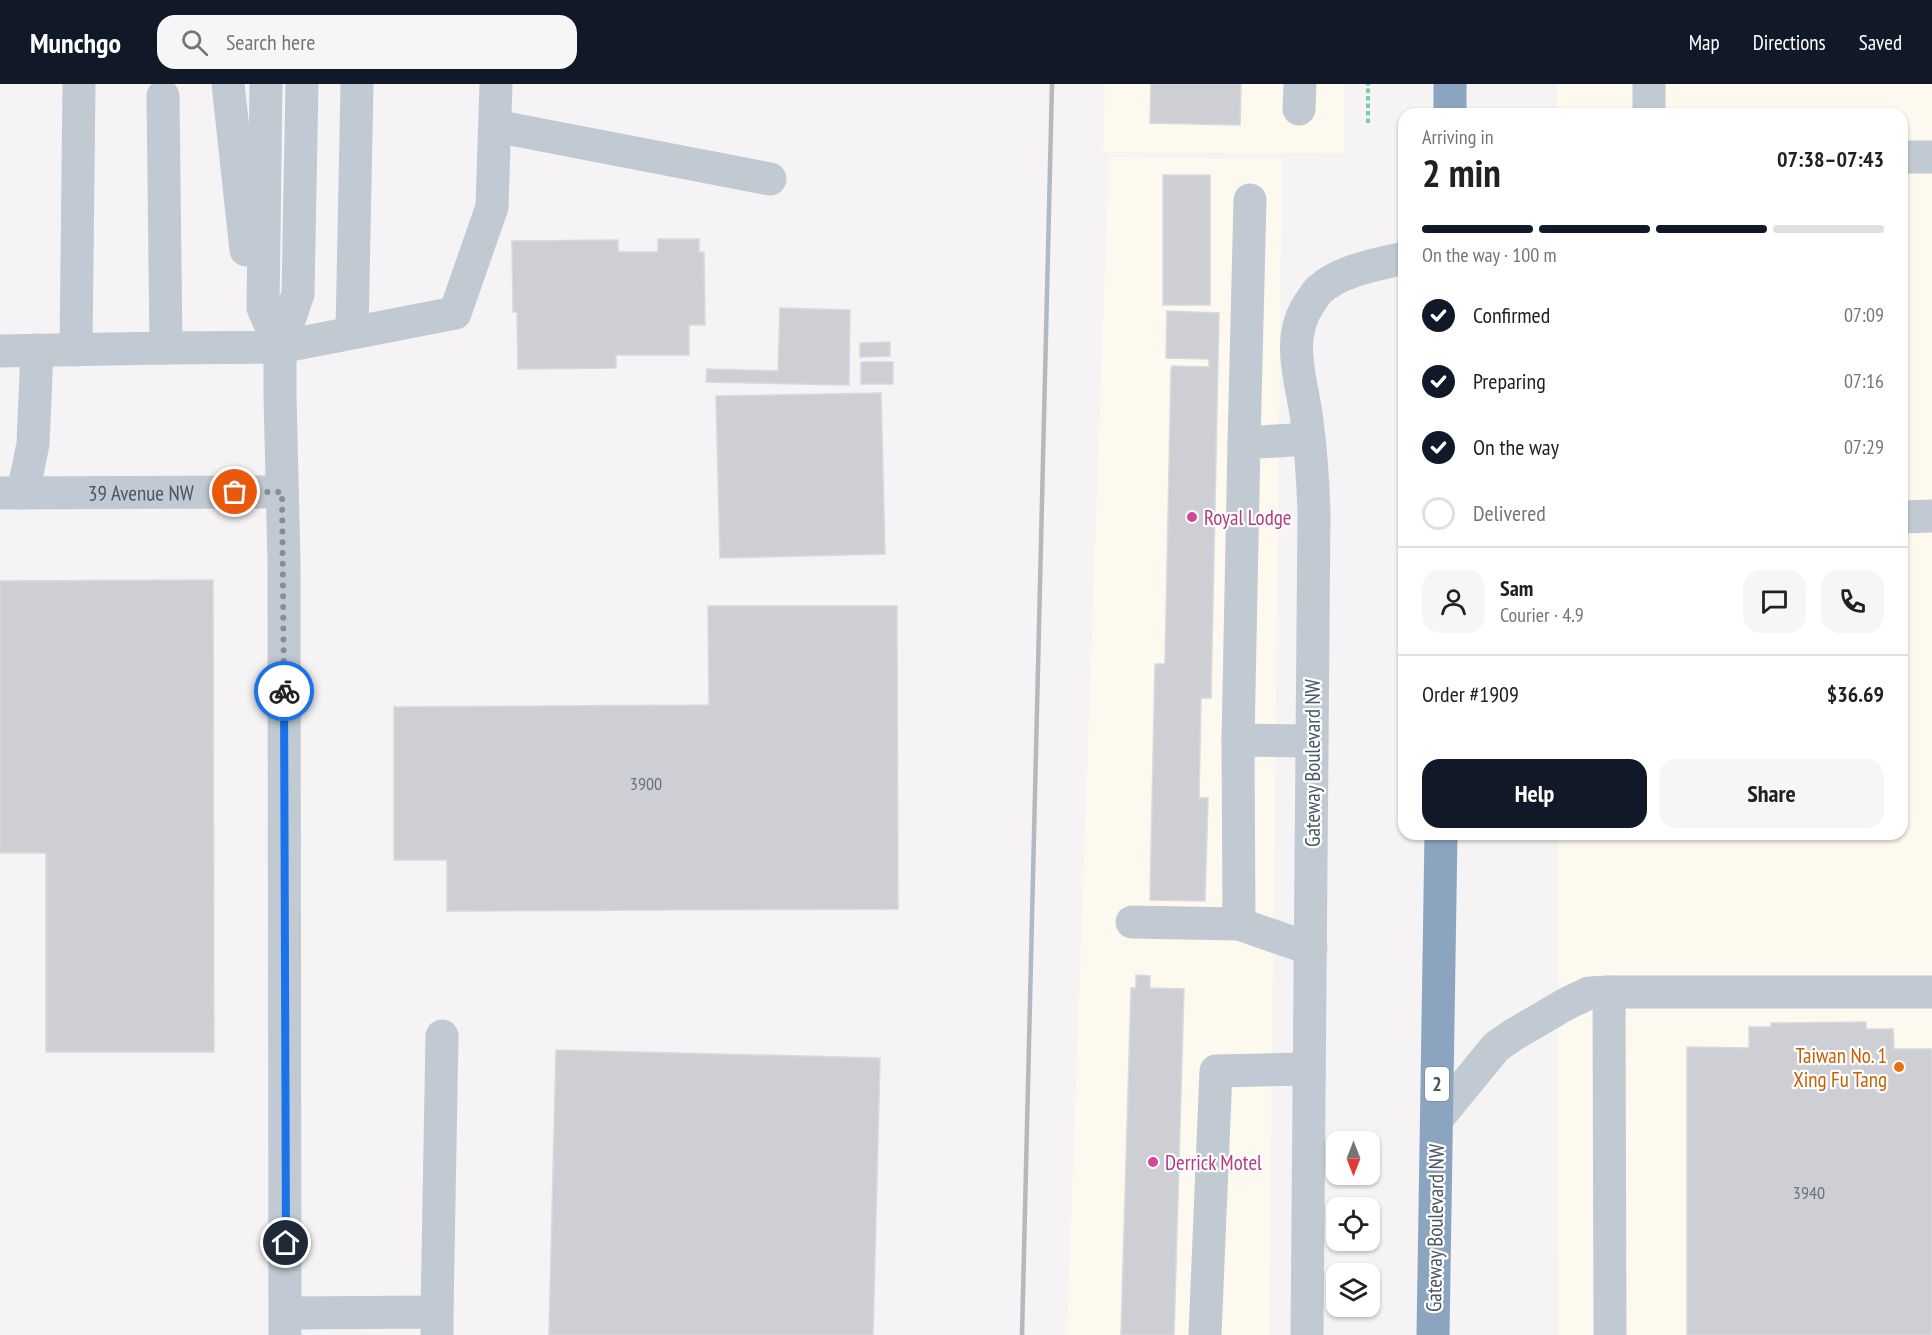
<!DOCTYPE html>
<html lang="en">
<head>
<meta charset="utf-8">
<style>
  :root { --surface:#fff; --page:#f6f6f6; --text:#202124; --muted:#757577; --line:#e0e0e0; --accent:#111827 }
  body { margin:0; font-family:"PT Sans Narrow",sans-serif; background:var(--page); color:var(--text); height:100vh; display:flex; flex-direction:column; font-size:22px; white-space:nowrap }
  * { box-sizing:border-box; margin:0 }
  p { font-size:20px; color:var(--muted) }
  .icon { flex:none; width:33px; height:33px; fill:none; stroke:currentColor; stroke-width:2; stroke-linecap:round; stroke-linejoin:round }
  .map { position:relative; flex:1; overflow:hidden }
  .details { position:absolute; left:1398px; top:24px; width:510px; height:732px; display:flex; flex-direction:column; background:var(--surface); border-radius:18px; box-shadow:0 2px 4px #0004 }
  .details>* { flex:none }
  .needle { width:39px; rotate:180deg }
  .tools { position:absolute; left:1326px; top:1047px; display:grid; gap:12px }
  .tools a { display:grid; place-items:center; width:54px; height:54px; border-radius:12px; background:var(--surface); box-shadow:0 2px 4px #0004; font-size:30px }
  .pin { position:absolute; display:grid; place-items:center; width:51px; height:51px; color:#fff; margin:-26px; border:3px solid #fff; border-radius:50%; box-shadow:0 2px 6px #0007 }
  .courier { position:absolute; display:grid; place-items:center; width:60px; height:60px; margin:-30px; border:4px solid #1a73e8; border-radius:50%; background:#fff; color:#222; box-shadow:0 2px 8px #0007 }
  .summary em { font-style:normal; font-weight:700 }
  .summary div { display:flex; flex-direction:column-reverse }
  .summary { display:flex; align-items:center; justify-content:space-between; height:102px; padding:0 24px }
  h1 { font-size:39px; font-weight:700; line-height:45px }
  .bar { display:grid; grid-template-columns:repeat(4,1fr); gap:9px 6px; align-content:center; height:72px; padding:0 24px }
  .bar i { height:8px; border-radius:4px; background:var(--line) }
  .bar .on { background:var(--accent) }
  .bar p { grid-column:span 4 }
  .line { display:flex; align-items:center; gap:15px; padding:0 24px; border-top:2px solid var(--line) }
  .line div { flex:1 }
  .round { display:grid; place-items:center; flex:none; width:63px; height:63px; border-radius:18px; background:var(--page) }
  ol { padding:0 24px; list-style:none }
  li { display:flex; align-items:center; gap:18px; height:66px }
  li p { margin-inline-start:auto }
  li .icon { padding:6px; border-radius:50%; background:var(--accent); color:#fff; stroke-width:4 }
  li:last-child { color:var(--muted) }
  li i { width:33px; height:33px; border:3px solid var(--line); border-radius:50% }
  .button { display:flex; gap:12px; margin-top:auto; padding:12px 24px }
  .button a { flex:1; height:69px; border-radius:18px; background:var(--accent); color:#fff; font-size:24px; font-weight:700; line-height:69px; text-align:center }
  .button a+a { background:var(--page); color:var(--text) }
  header { display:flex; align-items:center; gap:36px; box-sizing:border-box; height:84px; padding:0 30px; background:var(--accent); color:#fff }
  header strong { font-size:28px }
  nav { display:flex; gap:33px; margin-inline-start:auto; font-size:21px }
  .search { width:420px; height:54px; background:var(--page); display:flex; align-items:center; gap:15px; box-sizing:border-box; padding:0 21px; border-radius:18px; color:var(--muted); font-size:22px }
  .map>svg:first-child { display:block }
</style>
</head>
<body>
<header>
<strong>Munchgo</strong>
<div class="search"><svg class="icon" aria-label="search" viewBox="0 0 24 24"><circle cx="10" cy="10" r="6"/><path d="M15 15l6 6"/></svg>Search here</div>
<nav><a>Map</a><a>Directions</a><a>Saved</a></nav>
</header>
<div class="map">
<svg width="1932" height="1251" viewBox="0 0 1932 1251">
  <rect width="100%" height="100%" fill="#f5f3f3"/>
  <path fill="#fdf9ef" d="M1105,0H1344V69L1103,68Z
    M1557,0H1932V1251H1559L1558,750H1902V30H1557Z
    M1109,73L1282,75L1269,1251H1067Z"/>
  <path fill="#cdcfd5" stroke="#d7d9de" stroke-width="1.5" d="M1151,0H1241L1240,41L1150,39Z
    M1163,91H1210V221H1163Z
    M658,155H699V168H704L705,241H689V271H616V284L518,285L517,228H513L512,157L618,156V168H658Z
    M780,224L850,226L849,301L706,298L707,285L778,287Z
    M1167,227L1219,229L1211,614H1201L1199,714H1208L1205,817L1150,816L1155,580H1165L1171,287L1172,282L1209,283V275L1166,274Z
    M890,258V272L860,273V259Z
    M861,278H893V300H861Z
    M881,309L885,470L720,474L716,312Z
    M213,496L214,968H46V769H0V497Z
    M708,522H897L898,825L447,827V776H394V623L709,621Z
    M1136,891L1150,892V904L1184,905L1174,1251H1121L1131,904H1136Z
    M1866,938V945H1893L1894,965H1932V1251H1687V963L1749,964V943H1771V939Z
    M556,966L880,974L873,1251H549Z"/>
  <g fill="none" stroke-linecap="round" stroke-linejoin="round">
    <path stroke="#7ad0a6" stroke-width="4" stroke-dasharray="4.5 3" stroke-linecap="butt" d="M1368,39V0"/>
    <g stroke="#c1cad2" stroke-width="33">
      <path d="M228,0L246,166"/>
      <path d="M163,12L166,264L280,263L263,224L266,0"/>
      <path d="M1299,25L1300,0"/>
      <path d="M1649,30V0"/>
      <path d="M495,42L770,95"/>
      <path d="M1902,73H1932"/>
      <path d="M352,249L357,0"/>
      <path d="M280,263L455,229L492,123L496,0"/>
      <path d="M76,266L79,0"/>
      <path d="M0,267L166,264"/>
      <path d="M1309,355L1244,359L1238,656L1312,657"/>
      <path d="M1244,359L1250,116"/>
      <path id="s1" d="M0,409L282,408"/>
      <path d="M23,409L33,360L37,266"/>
      <path d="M1902,433L1932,432"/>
      <path d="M1238,656L1239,840L1311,865"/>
      <path d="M1132,838L1239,840"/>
      <path d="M1609,908L1610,1251"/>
      <path d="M1437,1035L1496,963L1513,951L1566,920L1589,909L1609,908H1932"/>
      <path d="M437,1228L442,952"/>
      <path d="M286,1229L437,1228V1251"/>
      <path d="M285,1251L284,478L280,312V263L298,210L302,0"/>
      <path d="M1205,1251L1216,987L1309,985"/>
      <path d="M1307,1251L1314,428C1313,398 1311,367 1307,337C1302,296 1284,254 1311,217C1313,214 1316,209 1319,206C1341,186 1376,181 1404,174"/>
    </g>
    <path stroke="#8ba5c1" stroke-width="33" d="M1450,30V0
      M1433,1251L1441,750"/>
    <path stroke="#b5b8bd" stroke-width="4.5" d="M1022,1251L1052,0"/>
  </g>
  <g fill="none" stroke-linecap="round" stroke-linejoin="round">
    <path stroke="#868d94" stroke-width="6" stroke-dasharray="0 10.8" d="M235,408H282L284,607"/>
    <path stroke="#1a73e8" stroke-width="8" d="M284,607L286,1159"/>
  </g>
  <g fill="#d1479c" stroke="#fff" stroke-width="2">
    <circle cx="1192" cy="433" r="6"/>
    <circle cx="1153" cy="1078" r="6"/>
  </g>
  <circle fill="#e8710a" stroke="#fff" stroke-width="2" cx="1899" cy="983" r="6"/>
  <g text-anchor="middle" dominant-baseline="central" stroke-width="4.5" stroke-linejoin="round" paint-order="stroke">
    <g font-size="18" fill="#6b747e">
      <text x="646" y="699">3900</text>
      <text x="1809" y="1108">3940</text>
    </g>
    <rect fill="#fff" stroke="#808990" stroke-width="1.5" x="1425" y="983" width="24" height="34" rx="4.5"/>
    <g font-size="20" font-weight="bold" fill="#4a5661">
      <text x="1437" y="1000">2</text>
    </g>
    <g font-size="21" fill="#4a5661" stroke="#fff">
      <text stroke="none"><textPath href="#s1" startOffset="141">39 Avenue NW</textPath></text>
      <text transform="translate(1312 679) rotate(-90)">Gateway Boulevard NW</text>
      <text transform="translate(1435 1144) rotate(-89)">Gateway Boulevard NW</text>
    </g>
    <g font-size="21" fill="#b23c85" stroke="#fff" text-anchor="start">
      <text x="1204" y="433">Royal Lodge</text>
      <text x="1165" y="1078">Derrick Motel</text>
    </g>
    <g font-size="21" fill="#c56008" stroke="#fff" text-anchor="end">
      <text x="1887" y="971">Taiwan No. 1<tspan x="1887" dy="24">Xing Fu Tang</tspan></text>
    </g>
  </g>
</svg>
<div class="tools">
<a><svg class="needle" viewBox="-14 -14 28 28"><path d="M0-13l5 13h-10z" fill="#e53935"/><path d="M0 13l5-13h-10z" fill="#757577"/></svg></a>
<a><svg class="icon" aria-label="locate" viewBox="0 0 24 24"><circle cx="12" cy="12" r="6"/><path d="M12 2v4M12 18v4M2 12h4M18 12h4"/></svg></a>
<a><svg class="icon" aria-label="layers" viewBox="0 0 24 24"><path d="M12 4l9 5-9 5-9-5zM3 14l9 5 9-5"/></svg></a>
</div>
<div class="pin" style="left:235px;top:408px;background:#ea580c"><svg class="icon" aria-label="bag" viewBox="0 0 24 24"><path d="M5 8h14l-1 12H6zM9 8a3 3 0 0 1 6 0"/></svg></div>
<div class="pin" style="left:286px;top:1159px;background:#1f2937"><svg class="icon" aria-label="home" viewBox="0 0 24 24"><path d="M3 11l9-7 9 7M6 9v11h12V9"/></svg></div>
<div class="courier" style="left:284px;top:607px"><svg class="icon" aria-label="bike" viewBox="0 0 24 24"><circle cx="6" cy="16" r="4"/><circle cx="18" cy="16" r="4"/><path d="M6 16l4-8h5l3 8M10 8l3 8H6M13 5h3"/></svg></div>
<section class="details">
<div class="summary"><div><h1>2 min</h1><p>Arriving in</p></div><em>07:38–07:43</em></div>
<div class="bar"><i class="on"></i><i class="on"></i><i class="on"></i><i></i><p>On the way · 100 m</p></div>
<ol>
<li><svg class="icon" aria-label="check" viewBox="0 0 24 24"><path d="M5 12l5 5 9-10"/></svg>Confirmed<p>07:09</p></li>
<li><svg class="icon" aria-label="check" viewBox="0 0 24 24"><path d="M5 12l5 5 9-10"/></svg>Preparing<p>07:16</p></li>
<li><svg class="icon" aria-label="check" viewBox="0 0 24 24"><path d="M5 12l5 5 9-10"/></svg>On the way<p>07:29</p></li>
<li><i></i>Delivered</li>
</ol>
<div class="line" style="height:108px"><a class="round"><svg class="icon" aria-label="person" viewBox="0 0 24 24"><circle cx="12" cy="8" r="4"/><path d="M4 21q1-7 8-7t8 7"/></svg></a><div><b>Sam</b><p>Courier · 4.9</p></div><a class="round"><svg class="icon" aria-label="chat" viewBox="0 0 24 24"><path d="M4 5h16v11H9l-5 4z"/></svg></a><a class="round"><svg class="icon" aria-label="phone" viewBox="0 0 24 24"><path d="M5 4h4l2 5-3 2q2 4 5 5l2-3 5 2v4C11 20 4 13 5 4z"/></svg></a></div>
<div class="line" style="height:78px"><div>Order #1909</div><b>$36.69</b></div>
<div class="button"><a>Help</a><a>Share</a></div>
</section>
</div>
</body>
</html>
